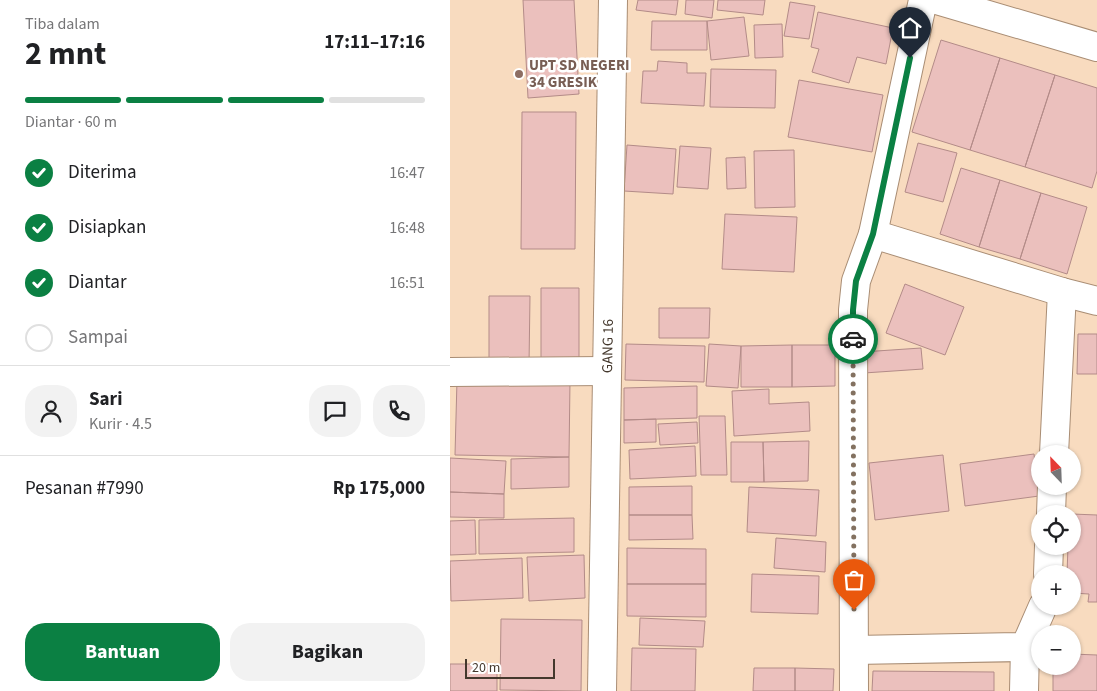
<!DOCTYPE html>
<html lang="id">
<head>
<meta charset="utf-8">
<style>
  :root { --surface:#fff; --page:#f2f2f2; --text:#202124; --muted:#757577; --line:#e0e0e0; --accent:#0b8043 }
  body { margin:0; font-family:"Source Sans 3",sans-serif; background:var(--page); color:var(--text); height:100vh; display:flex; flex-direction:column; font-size:19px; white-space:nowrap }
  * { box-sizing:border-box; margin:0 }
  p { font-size:16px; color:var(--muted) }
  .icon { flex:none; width:28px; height:28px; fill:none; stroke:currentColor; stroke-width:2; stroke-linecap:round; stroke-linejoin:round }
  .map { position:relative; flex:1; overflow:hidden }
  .details { display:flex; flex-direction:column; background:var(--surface); width:450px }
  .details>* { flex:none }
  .needle { width:32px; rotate:337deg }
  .tools { position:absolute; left:581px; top:445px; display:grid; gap:10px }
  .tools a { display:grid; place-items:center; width:50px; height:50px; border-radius:50%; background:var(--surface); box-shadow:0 1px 4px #0004; font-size:25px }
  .scale { position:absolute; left:15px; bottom:12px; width:90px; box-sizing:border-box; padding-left:5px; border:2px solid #44382d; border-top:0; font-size:14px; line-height:18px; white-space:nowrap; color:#44382d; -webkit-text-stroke:4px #fff; paint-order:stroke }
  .pin { position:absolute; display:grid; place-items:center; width:42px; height:42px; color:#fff; margin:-51px -21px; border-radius:50% 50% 50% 0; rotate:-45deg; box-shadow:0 0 5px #0007 }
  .pin .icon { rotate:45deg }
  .courier { position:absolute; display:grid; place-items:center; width:50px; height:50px; margin:-25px; border:4px solid #0b8043; border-radius:50%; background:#fff; color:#222; box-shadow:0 1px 6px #0007 }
  .headline em { font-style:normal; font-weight:700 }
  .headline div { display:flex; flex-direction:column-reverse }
  .headline { display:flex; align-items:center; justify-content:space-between; height:85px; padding:0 25px }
  h1 { font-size:32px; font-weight:700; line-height:38px }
  .bar { display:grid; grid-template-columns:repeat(4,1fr); gap:8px 5px; align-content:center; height:60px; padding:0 25px }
  .bar i { height:6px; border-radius:4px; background:var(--line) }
  .bar .on { background:var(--accent) }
  .bar p { grid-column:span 4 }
  .line { display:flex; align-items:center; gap:12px; padding:0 25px; border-top:1px solid var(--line) }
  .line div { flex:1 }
  .round { display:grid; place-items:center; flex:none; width:52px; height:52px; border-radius:20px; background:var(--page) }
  ol { padding:0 25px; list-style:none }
  li { display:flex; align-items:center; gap:15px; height:55px }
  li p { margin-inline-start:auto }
  li .icon { padding:5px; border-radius:50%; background:var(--accent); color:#fff; stroke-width:4 }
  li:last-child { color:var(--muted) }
  li i { width:28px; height:28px; border:2px solid var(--line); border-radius:50% }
  .button { display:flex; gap:10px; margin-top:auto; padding:10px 25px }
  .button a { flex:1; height:58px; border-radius:20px; background:var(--accent); color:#fff; font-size:20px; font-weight:700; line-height:58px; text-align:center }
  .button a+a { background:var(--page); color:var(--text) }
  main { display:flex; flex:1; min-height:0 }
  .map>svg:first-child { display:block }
</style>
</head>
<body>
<main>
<section class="details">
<div class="headline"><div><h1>2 mnt</h1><p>Tiba dalam</p></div><em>17:11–17:16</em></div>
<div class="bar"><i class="on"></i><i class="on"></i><i class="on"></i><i></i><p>Diantar · 60 m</p></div>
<ol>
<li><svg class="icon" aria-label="check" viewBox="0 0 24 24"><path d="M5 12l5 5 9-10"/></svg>Diterima<p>16:47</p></li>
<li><svg class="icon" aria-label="check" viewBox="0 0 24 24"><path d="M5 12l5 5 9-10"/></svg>Disiapkan<p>16:48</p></li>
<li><svg class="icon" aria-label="check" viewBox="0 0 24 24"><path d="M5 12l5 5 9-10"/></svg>Diantar<p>16:51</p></li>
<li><i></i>Sampai</li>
</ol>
<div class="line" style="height:90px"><a class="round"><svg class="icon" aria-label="person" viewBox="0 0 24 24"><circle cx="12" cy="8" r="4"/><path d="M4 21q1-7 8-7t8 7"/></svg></a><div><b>Sari</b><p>Kurir · 4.5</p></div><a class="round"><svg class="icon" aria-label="chat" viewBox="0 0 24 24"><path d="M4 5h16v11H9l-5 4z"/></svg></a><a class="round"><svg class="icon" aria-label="phone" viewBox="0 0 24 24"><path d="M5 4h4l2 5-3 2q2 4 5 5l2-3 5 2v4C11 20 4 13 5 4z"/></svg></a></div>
<div class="line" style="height:65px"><div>Pesanan #7990</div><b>Rp 175,000</b></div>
<div class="button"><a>Bantuan</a><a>Bagikan</a></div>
</section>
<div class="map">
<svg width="647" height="691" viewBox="0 0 647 691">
  <rect width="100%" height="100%" fill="#f8dbbf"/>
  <path fill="#ebc0bd" stroke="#b38b88" d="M73,0H124L129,94L78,98Z
    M188,0H228L226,15L186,10Z
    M236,0H264L262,18L235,14Z
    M268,0H315L313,15L267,10Z
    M340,2L365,6L359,39L334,36Z
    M368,12L443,28L436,64L407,57L399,83L362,72L369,49L361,47Z
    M294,17L299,56L261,60L257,21Z
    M202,21H257V50H201Z
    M332,24L333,57L305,58L304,25Z
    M491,40L550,58L520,150L462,132Z
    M550,58L605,75L575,167L520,150Z
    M208,61L237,63V73H256L254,106L191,103L193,71H207Z
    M261,69L326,70L325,108L260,107Z
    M605,75L647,88V171L642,188L575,167Z
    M349,80L433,95L422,152L338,137Z
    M72,112H126L125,249H71Z
    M468,143L507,153L493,202L455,192Z
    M177,145L226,149L223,194L174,191Z
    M230,146L261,148L258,189L227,187Z
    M344,150L345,207L305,208L304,151Z
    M295,157L296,188L277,189L276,158Z
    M511,168L550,180L529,247L490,234Z
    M550,180L591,193L570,259L529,247Z
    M591,193L637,207L617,274L570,259Z
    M275,214L347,217L344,272L272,269Z
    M455,284L514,307L495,355L436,333Z
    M91,288H129V364H91Z
    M39,296H80L79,365H39Z
    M209,308H260L259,338H209Z
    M628,334H647V374H627Z
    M176,344L255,346L254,382L175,380Z
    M259,344L291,346L288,388L256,386Z
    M342,345H385V386L342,387Z
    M342,345V387H291V346Z
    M471,348L473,369L414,373L412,352Z
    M7,380L120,381L119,457L5,455Z
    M247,386V418L174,420V388Z
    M319,389V404L359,402L360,431L284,436L282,391Z
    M249,416H275L277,475H251Z
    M206,419V442L174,443V420Z
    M247,422L248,443L210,445L208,424Z
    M359,441L358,481L314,482L313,442Z
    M281,442H313L314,482H281Z
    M245,446L246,476L180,479L179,450Z
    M584,454L589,496L515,506L510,464Z
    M493,455L499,511L425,520L419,463Z
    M119,457V487L61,489V459Z
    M0,458L56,461L54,494L0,492Z
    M242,486V515H179V487Z
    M299,487L369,490L366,536L297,532Z
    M0,492L54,494V518L0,517Z
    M622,514L647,515V602H638L639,594L622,593V574H617L618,546H622Z
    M179,515H242L243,539L179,540Z
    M124,518V552L29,554V520Z
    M25,520L26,554L0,555V521Z
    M326,538L376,542L375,572L324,568Z
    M177,548L256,549V584H177Z
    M134,555L135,598L79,601L77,557Z
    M72,558L73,598L1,601L0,561Z
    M302,574L369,576L368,614L301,612Z
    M177,584H256V617L177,616Z
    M190,618L255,621L253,647L189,645Z
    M51,619L132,620L131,691L50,690Z
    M182,648L246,649L245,691H181Z
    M622,654L647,655V691H603V666H622Z
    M0,664H47V691H0Z
    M304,668H345V691H303Z
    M345,668L384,669L383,691H345Z
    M423,671L544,672V691H422Z"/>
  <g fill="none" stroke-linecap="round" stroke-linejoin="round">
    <g stroke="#a98d74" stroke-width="30">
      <g id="minor">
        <path d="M487,0L647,47"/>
        <path d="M423,234L612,292L647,301"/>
        <path d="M0,372L157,371"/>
        <path d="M604,454L612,292"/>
        <path d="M601,514L602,486"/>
        <path d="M598,574L599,546"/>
        <path d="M404,650L575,647L593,606"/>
        <path id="s1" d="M152,691L163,0"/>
        <path d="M404,691L403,310L406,281L423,234L473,0"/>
        <path d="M574,691L575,647"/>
      </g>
    </g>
    <use href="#minor" stroke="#fff" stroke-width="28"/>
  </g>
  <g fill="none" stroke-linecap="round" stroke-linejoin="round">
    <path stroke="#837160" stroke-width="5" stroke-dasharray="0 9" d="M403,339L404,610"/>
    <path stroke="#0b8043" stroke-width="6" d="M403,339V310L406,281L423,234L460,58"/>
  </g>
  <circle fill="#8d6e63" stroke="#fff" stroke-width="2" cx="69" cy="74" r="5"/>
  <g text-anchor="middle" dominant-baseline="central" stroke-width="5" stroke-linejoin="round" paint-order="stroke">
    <g font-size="15" font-weight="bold" fill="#785e54" stroke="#fff" text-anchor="start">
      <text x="79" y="65">UPT SD NEGERI<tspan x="79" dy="17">34 GRESIK</tspan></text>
    </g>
    <g font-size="15" fill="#44382d" stroke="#fff">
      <text stroke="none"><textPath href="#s1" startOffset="345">GANG 16</textPath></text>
    </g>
  </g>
</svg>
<div class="tools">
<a><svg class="needle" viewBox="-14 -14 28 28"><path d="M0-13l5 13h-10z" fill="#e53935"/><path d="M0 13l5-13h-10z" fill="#757577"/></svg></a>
<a><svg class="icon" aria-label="locate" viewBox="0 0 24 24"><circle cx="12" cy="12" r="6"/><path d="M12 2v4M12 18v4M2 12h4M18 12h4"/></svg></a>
<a>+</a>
<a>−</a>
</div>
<div class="scale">20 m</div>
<div class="pin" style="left:404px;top:610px;background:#ea580c"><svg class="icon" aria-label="bag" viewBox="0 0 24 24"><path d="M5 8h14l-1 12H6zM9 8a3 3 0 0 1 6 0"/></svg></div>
<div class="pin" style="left:460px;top:58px;background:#1f2937"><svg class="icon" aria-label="home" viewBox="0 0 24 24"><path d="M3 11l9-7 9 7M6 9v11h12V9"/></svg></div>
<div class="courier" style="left:403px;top:339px"><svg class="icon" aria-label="car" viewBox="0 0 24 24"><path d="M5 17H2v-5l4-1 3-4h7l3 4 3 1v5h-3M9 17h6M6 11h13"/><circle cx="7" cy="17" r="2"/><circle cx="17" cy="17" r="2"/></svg></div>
</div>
</main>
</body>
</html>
